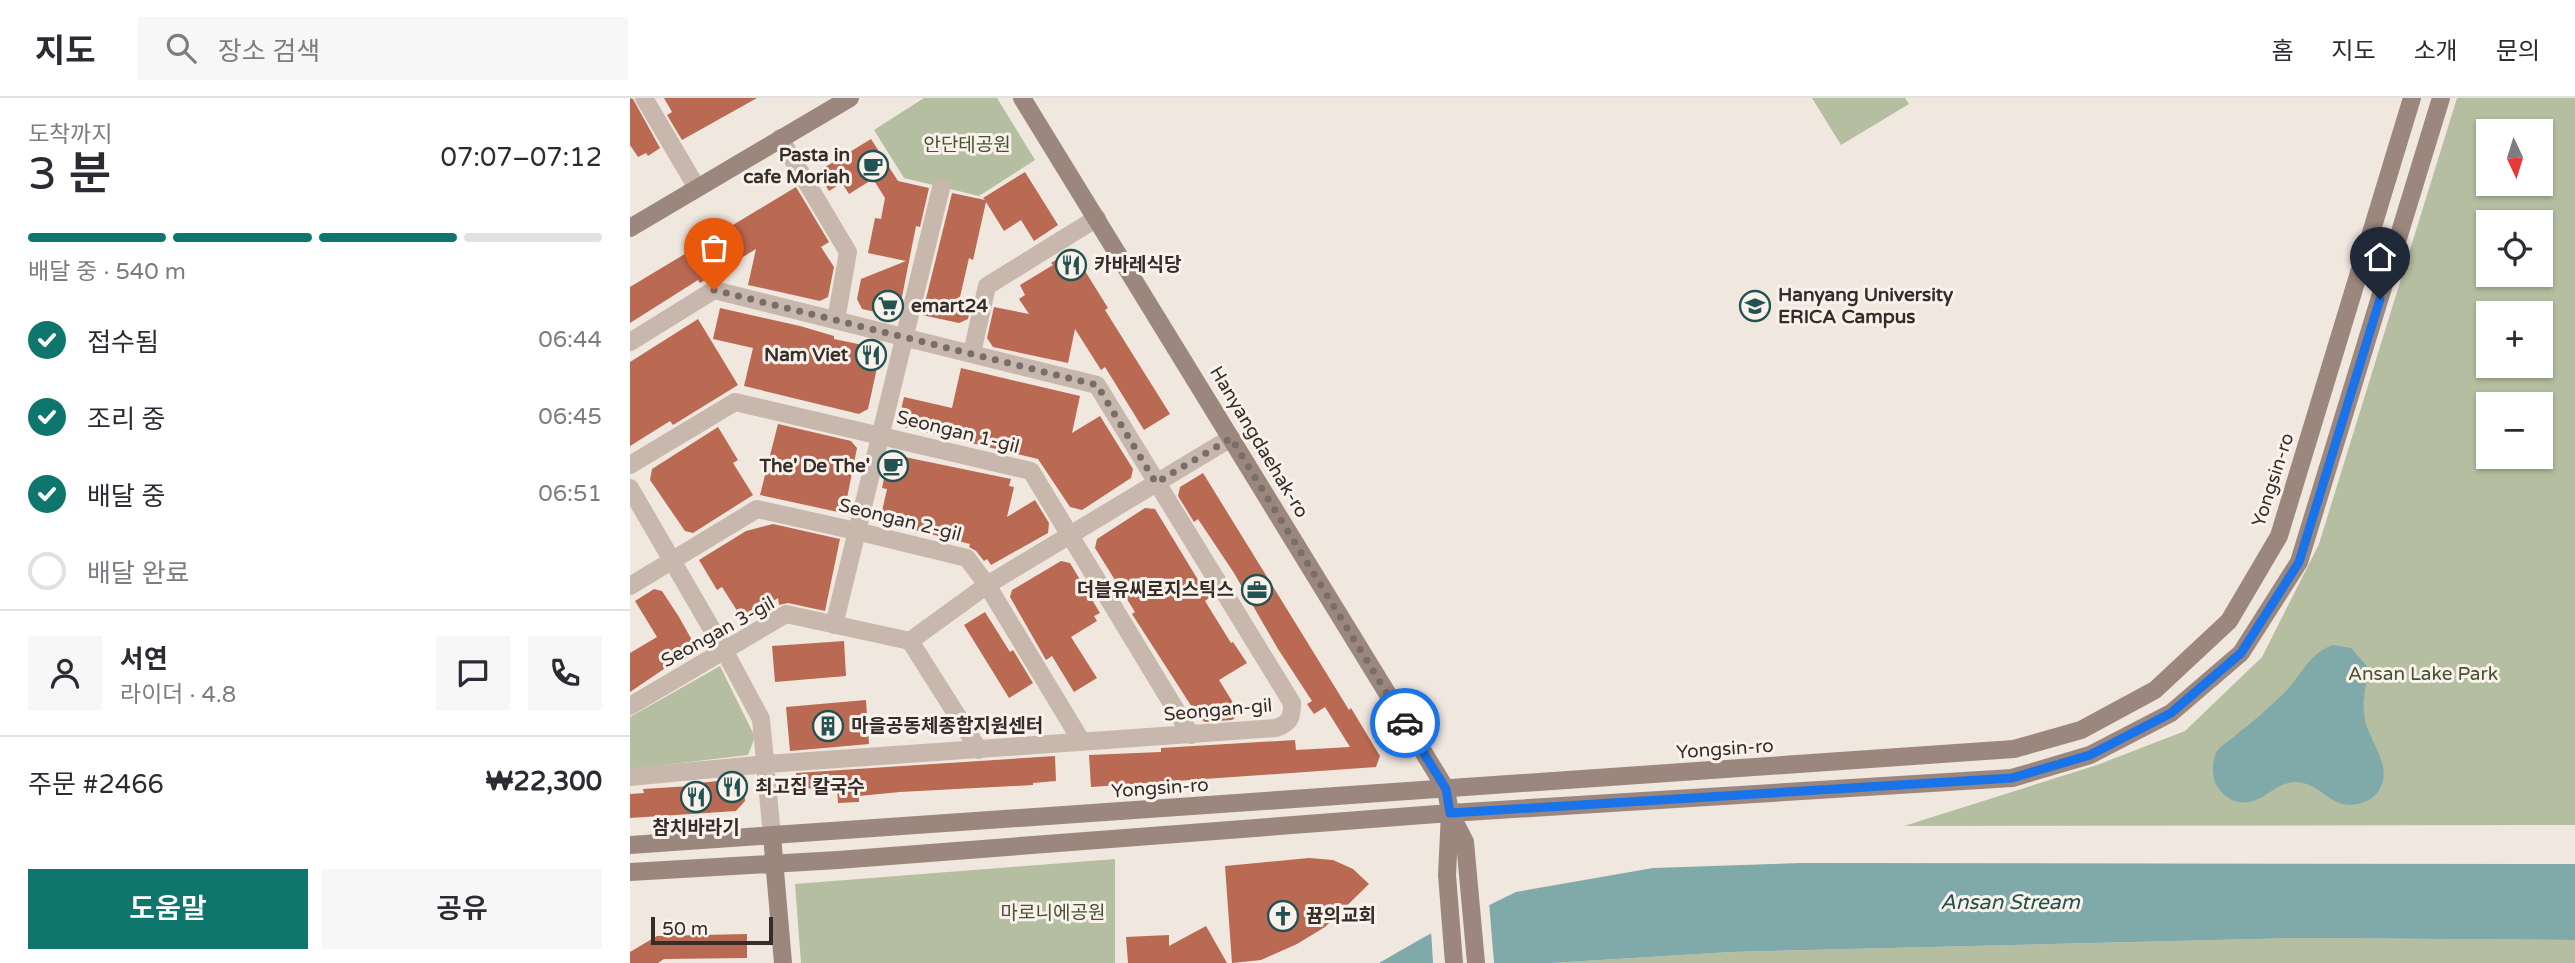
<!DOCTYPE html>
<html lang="ko">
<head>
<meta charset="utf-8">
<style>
  :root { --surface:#fff; --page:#f7f7f7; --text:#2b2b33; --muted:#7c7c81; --line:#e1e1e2; --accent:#0f766e }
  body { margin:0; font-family:"Varela Round","Noto Sans KR",sans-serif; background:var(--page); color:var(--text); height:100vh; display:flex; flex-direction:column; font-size:26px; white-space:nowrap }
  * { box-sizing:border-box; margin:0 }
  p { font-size:23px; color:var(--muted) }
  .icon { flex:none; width:38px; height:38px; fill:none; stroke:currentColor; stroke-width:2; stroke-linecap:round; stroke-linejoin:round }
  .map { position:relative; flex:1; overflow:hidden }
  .drawer { display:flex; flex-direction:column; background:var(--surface); width:630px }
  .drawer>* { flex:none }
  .needle { width:46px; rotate:176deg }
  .fabs { position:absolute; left:1846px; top:21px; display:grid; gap:14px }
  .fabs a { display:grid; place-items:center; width:77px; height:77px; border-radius:0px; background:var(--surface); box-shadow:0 2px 5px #0004; font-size:35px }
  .scale { position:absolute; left:21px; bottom:18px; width:122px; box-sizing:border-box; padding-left:7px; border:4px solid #362d2a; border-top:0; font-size:19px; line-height:24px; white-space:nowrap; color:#362d2a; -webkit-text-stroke:5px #f8f2eb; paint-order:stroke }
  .pin { position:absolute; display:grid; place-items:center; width:60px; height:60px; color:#fff; margin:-72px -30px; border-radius:50% 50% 50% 0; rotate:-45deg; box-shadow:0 0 7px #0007 }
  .pin .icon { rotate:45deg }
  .courier { position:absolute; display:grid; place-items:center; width:70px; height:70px; margin:-35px; border:5px solid #1a73e8; border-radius:50%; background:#fff; color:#222; box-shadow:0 2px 9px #0007 }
  .summary em { font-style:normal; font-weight:600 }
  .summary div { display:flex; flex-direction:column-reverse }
  .summary { display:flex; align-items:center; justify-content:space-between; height:119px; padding:0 28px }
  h1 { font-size:46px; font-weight:600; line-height:52px }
  .bar { display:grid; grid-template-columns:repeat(4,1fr); gap:10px 7px; align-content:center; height:84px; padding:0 28px }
  .bar i { height:9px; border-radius:5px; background:var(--line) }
  .bar .on { background:var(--accent) }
  .bar p { grid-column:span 4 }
  .line { display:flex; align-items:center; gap:18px; padding:0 28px; border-top:2px solid var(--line) }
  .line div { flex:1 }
  .round { display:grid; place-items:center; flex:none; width:74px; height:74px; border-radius:0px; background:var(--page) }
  ol { padding:0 28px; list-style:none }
  li { display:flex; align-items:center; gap:21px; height:77px }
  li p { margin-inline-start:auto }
  li .icon { padding:7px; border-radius:50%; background:var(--accent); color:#fff; stroke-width:4 }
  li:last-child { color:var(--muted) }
  li i { width:38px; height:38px; border:4px solid var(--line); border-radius:50% }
  .button { display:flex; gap:14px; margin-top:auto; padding:14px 28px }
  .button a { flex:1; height:80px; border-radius:0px; background:var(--accent); color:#fff; font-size:28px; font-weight:600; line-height:80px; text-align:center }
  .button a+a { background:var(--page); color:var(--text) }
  header { display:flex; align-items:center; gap:42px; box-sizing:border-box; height:98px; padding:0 35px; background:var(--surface); border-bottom:2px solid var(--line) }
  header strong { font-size:33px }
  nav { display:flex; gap:38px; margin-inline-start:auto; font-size:24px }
  .search { width:490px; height:63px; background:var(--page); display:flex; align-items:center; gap:18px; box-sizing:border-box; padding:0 24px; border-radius:0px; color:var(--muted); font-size:26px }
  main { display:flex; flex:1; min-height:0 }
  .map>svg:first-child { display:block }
</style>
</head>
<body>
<header>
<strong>지도</strong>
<div class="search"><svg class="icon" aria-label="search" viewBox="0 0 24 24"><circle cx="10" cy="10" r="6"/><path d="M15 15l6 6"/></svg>장소 검색</div>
<nav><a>홈</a><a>지도</a><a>소개</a><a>문의</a></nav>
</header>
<main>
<section class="drawer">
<div class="summary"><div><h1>3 분</h1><p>도착까지</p></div><em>07:07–07:12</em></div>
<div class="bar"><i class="on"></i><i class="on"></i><i class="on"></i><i></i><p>배달 중 · 540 m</p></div>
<ol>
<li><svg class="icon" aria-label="check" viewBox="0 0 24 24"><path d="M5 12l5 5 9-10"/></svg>접수됨<p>06:44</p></li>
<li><svg class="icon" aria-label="check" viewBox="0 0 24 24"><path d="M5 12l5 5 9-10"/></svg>조리 중<p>06:45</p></li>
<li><svg class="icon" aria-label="check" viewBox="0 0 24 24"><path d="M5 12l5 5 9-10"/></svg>배달 중<p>06:51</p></li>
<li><i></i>배달 완료</li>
</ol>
<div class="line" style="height:126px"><a class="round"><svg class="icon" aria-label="person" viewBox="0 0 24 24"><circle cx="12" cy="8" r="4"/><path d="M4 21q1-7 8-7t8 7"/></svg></a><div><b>서연</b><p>라이더 · 4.8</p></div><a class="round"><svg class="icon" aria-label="chat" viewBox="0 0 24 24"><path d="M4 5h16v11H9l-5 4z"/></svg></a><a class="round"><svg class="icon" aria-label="phone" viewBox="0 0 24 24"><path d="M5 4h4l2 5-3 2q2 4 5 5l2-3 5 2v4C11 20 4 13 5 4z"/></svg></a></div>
<div class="line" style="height:91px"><div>주문 #2466</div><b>₩22,300</b></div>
<div class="button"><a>도움말</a><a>공유</a></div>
</section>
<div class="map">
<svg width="1945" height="865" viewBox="0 0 1945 865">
  <rect width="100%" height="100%" fill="#f0e7df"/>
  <path fill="#b5bea0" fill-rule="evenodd" d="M294,0H367L405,62L349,98L274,80L244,32Z
    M1182,0H1275L1279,6L1211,47Z
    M1827,0H1945V727L1274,728L1467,667L1555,633L1632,559L1689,446ZM1858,33H1911V86H1858ZM1858,124H1911V177H1858ZM1858,215H1911V268H1858ZM1858,306H1911V359H1858Z
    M90,568L125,639L118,657L0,671V619Z
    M485,761V865H171L165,786Z
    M1671,840L1945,842V865H921L1102,854Z"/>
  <path fill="#80aaaa" d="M1703,547L1721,550L1737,568C1738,584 1732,600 1734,615C1736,643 1767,668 1747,695C1741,703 1729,707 1719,707C1697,705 1690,686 1667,684C1644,683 1633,708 1608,704C1598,702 1589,693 1585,684C1582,674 1582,662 1587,653C1592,646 1601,642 1607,636C1623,624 1637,611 1651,598C1670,581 1678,555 1703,547Z
    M1170,765L1945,766V842L1671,840L1102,854L921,865H749L796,838L886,794L1023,770Z"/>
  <path fill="#f0e7df" d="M859,804L864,865H803L801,832Z"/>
  <path fill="#ba6953" d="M0,0L3,1L30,50L18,58L16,55L8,59L0,47Z
    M34,0H127L52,42L37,17L42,14Z
    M241,41L268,83L299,90L290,129L286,128L268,219L232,211L227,201L231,181L276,163L238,155L245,120L251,121L255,100L243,81L219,96L212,85L199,93L187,74Z
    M395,74L428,127L404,143L391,122L374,133L356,104L343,162L339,160L330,199L342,202L338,221L329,225L292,217L322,95L355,102L353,100Z
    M166,89L199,144L191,149L204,169L198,199L190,203L118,187L126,151L70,185L68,182L0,225V189Z
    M442,152L478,210L475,212L540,316L514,332L475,269L471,272L445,231L438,265L363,249L357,240L364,209L399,216L389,201L395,197L390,187L423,167L421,165Z
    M90,210L170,228L204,238V241L247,250L250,256L238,311L229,316L114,288L123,250L83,241Z
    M68,221L108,287L43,327L40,323L0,348V264Z
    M331,270L450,298L442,335L470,318L503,371L501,380L452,412L440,409L408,361L274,329L269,321L274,299L322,310Z
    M148,326L221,343L227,350L215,410L208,414L130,397Z
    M88,329L108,362L103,365L123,397L63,435L55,433L20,382L22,371Z
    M265,357L381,381L379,388L384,389L377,419L405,402L419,425L418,435L361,467L357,461L354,463L346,453L339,449L340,446L257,425L251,418L257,391L252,390L258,362Z
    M573,375L719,612L721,610L750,658L746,669L461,689L459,657L531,654V650L665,642L666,652L720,649L695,609L684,616L677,606L682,603L648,551L604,475L568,421L564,424L548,398L550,389Z
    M515,410L525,411L579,500L575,503L601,545L603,544L617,565L589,582L610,616L602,622L575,624L569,620L502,516L505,514L465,450L467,441Z
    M143,426L210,441L195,513L158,505L149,507L148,500L113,522L92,489L87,492L69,462L116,433Z
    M431,463L440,465L470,515L464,518L467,523L441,539L467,580L444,594L422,558L416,562L380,499L382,492Z
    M24,491L32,493L49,519L63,544L62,552L0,594V555L27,539L5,503Z
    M355,514L380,554L383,552L403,585L379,600L334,527Z
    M214,543L216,578L145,584L142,548Z
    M236,602L239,646L160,653L156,609Z
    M425,658L426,683L403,685V687L270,694L229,698V704L208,705L207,689L167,691L166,675Z
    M114,680L115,703L106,713L0,720V696L14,695L13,691L61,688V686Z
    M679,760L703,762L723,771L739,786L695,829L667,846L631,862L602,865L595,768Z
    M576,828L597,865H498L496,839L539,837V848Z
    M117,836V860L34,861L28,865H0V854L27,838Z"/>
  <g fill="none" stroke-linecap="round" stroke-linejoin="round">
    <path stroke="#c7b7ac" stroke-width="18" d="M14,0L67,90
      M150,40L218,154L206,222
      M0,244L84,192L467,287L662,605C662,620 660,625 646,630L137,666L0,679
      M342,255L357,188L467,120
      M0,367L105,304L401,373L561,637
      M0,390L94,552L131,621L142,738
      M0,488L127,411L226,433L337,460L357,487L452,644
      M204,527L311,90
      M280,543L357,487L601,340
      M0,608L156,516L280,543L349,652"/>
    <path stroke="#9b877d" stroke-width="18" d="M392,0L816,691L820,715L817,777L824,865
      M0,130L220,0
      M820,715L835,744L846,865
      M142,738L153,865
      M0,747L1384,651L1451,632L1525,592L1599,523L1649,438L1782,0
      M0,774L208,762L820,715L1382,680L1460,657L1541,615L1611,555L1669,464L1811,0"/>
  </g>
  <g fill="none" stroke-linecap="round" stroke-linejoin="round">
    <path stroke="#776e69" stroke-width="7" stroke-dasharray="0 12.6" d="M84,192L467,287L526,385L601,340L775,625"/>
    <path stroke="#1a73e8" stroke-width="9" d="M775,625L816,691L820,715L1382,680L1460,657L1541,615L1611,555L1669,464L1750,201"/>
  </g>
  <defs>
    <g id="cafe-ring" transform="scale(1.575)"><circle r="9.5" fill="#f8f2eb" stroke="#235253" stroke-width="1.5"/><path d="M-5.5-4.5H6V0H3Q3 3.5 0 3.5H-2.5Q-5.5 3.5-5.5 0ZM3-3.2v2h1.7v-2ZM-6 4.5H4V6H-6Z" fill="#235253"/></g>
    <g id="restaurant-ring" transform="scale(1.575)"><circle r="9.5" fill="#f8f2eb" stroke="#235253" stroke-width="1.5"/><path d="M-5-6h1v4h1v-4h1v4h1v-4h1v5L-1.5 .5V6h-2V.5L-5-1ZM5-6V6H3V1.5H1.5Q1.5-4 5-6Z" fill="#235253"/></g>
    <g id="supermarket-ring" transform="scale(1.575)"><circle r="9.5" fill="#f8f2eb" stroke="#235253" stroke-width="1.5"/><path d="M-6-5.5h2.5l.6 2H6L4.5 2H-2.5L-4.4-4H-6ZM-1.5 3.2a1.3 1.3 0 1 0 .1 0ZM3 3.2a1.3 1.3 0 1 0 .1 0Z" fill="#235253"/></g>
    <g id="university-ring" transform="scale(1.575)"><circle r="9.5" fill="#f8f2eb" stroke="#235253" stroke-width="1.5"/><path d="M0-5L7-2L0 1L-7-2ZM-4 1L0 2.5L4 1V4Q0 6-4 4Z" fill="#235253"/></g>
    <g id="office-ring" transform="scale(1.575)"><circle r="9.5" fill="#f8f2eb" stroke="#235253" stroke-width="1.5"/><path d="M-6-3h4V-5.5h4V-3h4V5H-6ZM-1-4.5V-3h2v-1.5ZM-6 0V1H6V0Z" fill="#235253"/></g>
    <g id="building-ring" transform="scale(1.575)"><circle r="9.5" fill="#f8f2eb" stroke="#235253" stroke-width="1.5"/><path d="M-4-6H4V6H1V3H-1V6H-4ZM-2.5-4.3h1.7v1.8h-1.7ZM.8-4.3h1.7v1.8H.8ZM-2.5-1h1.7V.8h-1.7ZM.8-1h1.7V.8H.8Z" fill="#235253"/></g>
    <g id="church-ring" transform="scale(1.575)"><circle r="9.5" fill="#f8f2eb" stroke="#235253" stroke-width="1.5"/><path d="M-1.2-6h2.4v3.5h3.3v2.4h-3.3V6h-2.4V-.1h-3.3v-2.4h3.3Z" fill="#235253"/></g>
  </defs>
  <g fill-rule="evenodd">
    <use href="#cafe-ring" x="243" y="68"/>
    <use href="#restaurant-ring" x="441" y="167"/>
    <use href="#supermarket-ring" x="258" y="208"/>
    <use href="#university-ring" x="1125" y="208"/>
    <use href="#restaurant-ring" x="241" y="257"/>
    <use href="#cafe-ring" x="263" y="368"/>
    <use href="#office-ring" x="627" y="492"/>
    <use href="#building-ring" x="198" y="628"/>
    <use href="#restaurant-ring" x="102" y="689"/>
    <use href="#restaurant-ring" x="66" y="699"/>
    <use href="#church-ring" x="653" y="818"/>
  </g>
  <g text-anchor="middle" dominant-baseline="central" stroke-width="6" stroke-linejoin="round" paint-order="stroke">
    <g font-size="19" fill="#465230" stroke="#f8f2eb">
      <text x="337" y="47">안단테공원</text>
      <text x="1793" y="576">Ansan Lake Park</text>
      <text x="423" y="815">마로니에공원</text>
    </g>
    <g font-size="19" font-weight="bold" fill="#362d2a" stroke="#f8f2eb" text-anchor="start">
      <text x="220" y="57" text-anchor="end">Pasta in<tspan x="220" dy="22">cafe Moriah</tspan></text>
      <text x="464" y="167">카바레식당</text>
      <text x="1148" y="197">Hanyang University<tspan x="1148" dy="22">ERICA Campus</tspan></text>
      <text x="281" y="208">emart24</text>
      <text x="218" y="257" text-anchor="end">Nam Viet</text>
      <text x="240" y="368" text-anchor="end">The' De The'</text>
      <text x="604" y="492" text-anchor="end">더블유씨로지스틱스</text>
      <text x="221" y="628">마을공동체종합지원센터</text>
      <text x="125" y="689">최고집 칼국수</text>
      <text x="66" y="730" text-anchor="middle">참치바라기</text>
      <text x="676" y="818">뀸의교회</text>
    </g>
    <g font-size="19" fill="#362d2a" stroke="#f8f2eb">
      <text transform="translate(328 334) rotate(14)">Seongan 1-gil</text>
      <text transform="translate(629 344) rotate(59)">Hanyangdaehak-ro</text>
      <text transform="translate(1643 382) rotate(-72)">Yongsin-ro</text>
      <text transform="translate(270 422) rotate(14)">Seongan 2-gil</text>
      <text transform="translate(88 534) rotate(-29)">Seongan 3-gil</text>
      <text transform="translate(588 612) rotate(-5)">Seongan-gil</text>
      <text transform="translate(1095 651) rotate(-4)">Yongsin-ro</text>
      <text transform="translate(530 690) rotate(-4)">Yongsin-ro</text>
    </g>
    <g font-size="21" font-style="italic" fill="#235253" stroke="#f8f2eb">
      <text x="1380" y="804">Ansan Stream</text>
    </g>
  </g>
</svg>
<div class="fabs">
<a><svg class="needle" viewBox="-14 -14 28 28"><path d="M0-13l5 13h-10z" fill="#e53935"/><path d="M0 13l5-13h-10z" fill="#7c7c81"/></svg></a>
<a><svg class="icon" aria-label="locate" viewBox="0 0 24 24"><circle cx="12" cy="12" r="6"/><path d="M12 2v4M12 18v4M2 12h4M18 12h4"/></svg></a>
<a>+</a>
<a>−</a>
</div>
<div class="scale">50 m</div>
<div class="pin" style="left:84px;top:192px;background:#ea580c"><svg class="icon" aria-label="bag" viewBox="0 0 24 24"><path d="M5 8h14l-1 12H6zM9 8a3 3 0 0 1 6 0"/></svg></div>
<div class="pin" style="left:1750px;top:201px;background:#1f2937"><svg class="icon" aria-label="home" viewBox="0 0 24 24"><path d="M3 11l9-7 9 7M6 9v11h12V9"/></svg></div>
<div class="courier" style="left:775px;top:625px"><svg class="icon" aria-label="car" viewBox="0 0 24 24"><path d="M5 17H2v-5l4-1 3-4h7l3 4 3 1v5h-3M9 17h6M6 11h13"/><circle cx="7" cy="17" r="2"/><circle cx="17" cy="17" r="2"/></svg></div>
</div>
</main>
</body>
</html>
